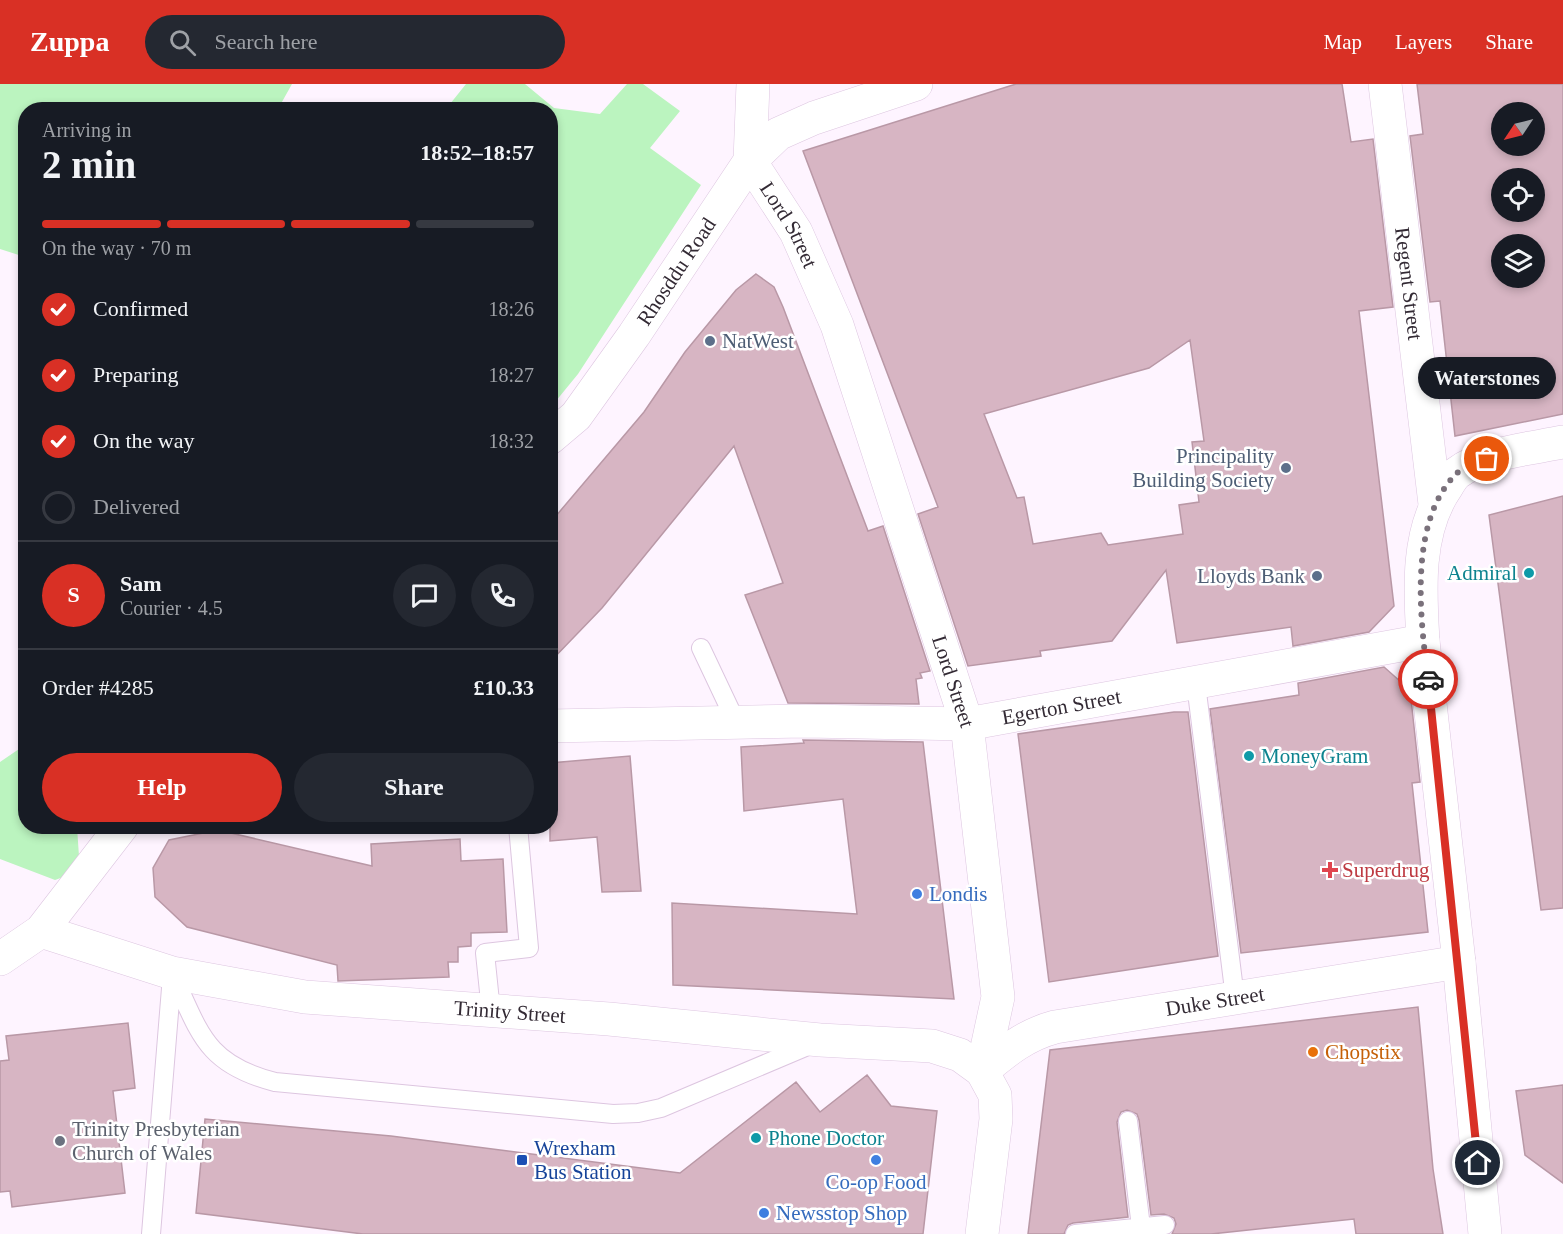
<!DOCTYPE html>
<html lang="en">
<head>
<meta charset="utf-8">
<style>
  :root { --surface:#171b24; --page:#242831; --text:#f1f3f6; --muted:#9ea1a6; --line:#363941; --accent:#d93025 }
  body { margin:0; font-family:Georgia,serif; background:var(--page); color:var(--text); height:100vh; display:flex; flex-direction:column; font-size:22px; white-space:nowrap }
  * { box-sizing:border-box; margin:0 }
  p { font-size:20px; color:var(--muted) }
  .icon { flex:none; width:33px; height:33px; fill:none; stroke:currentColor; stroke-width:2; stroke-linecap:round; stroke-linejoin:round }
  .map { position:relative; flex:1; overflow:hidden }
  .drawer { position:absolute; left:18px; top:18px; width:540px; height:732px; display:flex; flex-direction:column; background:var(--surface); border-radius:24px; box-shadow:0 3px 9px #0003 }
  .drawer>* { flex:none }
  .needle { width:39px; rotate:235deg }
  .buttons { position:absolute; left:1491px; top:18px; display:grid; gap:12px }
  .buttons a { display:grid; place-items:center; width:54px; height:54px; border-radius:50%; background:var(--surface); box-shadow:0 3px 9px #0003; font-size:30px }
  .pin { position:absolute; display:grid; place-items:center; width:51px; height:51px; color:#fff; margin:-26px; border:3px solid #fff; border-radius:50%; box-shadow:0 2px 6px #0007 }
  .courier { position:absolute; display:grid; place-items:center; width:60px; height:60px; margin:-30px; border:4px solid #d93025; border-radius:50%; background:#fff; color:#222; box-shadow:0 2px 8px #0007 }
  .bubble { position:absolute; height:42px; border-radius:21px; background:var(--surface); box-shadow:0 3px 9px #0003; font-size:20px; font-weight:800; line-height:42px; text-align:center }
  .overview em { font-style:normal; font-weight:800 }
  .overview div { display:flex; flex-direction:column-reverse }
  .overview { display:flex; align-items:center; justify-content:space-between; height:102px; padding:0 24px }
  h1 { font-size:39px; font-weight:800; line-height:45px }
  .bar { display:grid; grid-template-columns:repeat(4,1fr); gap:9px 6px; align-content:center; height:72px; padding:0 24px }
  .bar i { height:8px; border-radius:4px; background:var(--line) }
  .bar .on { background:var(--accent) }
  .bar p { grid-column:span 4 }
  .line { display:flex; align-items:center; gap:15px; padding:0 24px; border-top:2px solid var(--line) }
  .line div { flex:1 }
  .round { display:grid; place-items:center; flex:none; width:63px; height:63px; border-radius:32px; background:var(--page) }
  ol { padding:0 24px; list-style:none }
  li { display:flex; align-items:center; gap:18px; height:66px }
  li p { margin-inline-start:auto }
  li .icon { padding:6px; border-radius:50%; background:var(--accent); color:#fff; stroke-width:4 }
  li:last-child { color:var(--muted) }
  li i { width:33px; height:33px; border:3px solid var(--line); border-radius:50% }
  .action { display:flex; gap:12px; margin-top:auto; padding:12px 24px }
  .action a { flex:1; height:69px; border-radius:36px; background:var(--accent); color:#fff; font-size:24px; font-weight:800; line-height:69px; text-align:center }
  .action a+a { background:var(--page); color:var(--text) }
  header { display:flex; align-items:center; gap:36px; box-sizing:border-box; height:84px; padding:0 30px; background:var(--accent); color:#fff }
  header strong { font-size:28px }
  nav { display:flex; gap:33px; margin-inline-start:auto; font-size:21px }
  .search { width:420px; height:54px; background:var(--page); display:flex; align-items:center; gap:15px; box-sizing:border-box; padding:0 21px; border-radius:33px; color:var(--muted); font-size:22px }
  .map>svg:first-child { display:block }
</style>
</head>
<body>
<header>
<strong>Zuppa</strong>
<div class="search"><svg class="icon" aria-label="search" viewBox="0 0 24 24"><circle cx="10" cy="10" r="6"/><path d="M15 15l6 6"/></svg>Search here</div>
<nav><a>Map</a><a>Layers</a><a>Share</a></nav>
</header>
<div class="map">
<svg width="1563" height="1150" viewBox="0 0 1563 1150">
  <rect width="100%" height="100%" fill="#fef4ff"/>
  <path fill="#bbf4bf" d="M0,0H292L278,25L26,26L25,173L0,165Z
    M466,0H525L554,24L600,30L627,0H643L680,27L650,64L701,101L578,290L551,323L550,26L446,25Z
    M19,665L25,669L26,742L77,743L80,787L55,796L0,775V678Z"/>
  <path fill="#d7b5c3" stroke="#b998a6" stroke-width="1.5" fill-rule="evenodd" d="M1016,0H1342L1351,58L1373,55L1393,223L1359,227L1394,522L1369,548L1293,562L1291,543L1177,559L1166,486L1112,557L1040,567L1041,572L968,582L918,430L938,423L803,67ZM1190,256L1204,357L1192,358L1199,418L1179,421L1183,450L1108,461L1101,449L1033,460L1024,413L1017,414L984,330L1149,284Z
    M1417,0H1563V330L1455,352L1440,217L1430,218L1410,52L1423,50ZM1502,28H1534V62H1502ZM1502,94H1534V128H1502ZM1502,160H1534V194H1502Z
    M756,190L774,203L783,223L868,447L883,442L930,587L920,589L922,594L916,595L919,620L788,619L745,511L783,499L734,362L602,524L550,578V439L644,328L685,268L736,206Z
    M1563,412V824L1541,826L1489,431Z
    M1384,583L1410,606L1420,698L1412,699L1428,848L1241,869L1210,625L1299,611L1298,599Z
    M1174,628H1188L1218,872L1049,898L1018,650Z
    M803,656L923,658L954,915L673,901L672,819L857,830L843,715L744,727L741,663L804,659Z
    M630,672L641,807L602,808L597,753L550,757V679Z
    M218,746L372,782L371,760L460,755L461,777L503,775L507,848L471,849V862L458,863V878H448L449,893L338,897L337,881L187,843L155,813L153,784L169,756Z
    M1418,923L1433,1085L1443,1150H1356L1354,1135L1211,1150H1172L1176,1140L1174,1134L1164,1130L1151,1131L1139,1036L1137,1030L1127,1026L1121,1028L1117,1038L1128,1133L1073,1139L1068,1141L1064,1150H1028L1050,966Z
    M128,939L135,1004L113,1007L125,1109L12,1123L10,1107L0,1108V977L9,976L6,952Z
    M867,991L891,1022L937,1027L923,1150H363L196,1129L205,1035L391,1052L680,1089L796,998L820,1028Z
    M1563,1001V1099L1525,1071L1516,1007Z"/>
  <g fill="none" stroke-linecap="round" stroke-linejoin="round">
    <g stroke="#ddc6e0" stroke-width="20">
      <path id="lane" d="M701,564L736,638
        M1196,600L1235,914
        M172,889C200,949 205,980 275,998L613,1030L638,1029L661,1024L810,961
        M491,927L485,869L529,864L518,742
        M1128,1037L1141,1143
        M151,1150L172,892
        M1075,1150L1165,1141"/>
    </g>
    <g stroke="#ddc6e0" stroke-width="34">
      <g id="street">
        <path id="s1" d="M1385,0L1435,420"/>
        <path id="s2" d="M750,77L796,148L837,241L967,640L998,913L982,987L995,1011L996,1035L982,1150"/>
        <path d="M750,77L778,50L814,34L916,0"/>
        <path id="s3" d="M550,354L576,332L634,251L750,77L753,0"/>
        <path id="s4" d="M550,642L806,637L967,640L1423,557"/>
        <path id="s5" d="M41,847L172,889L305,913L609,935L820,956L932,962L960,971L982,987"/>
        <path d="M0,875L41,847L122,742"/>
        <path id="s6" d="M982,987C1006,967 1025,951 1055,943L1459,878"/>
      </g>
    </g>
    <g stroke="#ddc6e0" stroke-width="34">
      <path id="secondary" d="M1485,1150L1459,878L1423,557C1420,507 1416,448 1446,404C1449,399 1452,393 1457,389C1486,368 1529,365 1563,358"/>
    </g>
    <use href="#lane" stroke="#fff" stroke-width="18"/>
    <use href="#street" stroke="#fff" stroke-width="33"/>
    <use href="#secondary" stroke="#fff" stroke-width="33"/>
  </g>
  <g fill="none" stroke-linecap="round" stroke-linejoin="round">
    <path stroke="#7a717b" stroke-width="6" stroke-dasharray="0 10.8" d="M1428,595C1420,533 1409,441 1454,392C1461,384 1477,379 1487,375"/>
    <path stroke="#d93025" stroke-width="8" d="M1428,595L1478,1079"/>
  </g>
  <g fill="#5c6f8a" stroke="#fff" stroke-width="2">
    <circle cx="710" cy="257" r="6"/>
    <circle cx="1286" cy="384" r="6"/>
    <circle cx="1317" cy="492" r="6"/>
  </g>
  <g fill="#0f9aa8" stroke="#fff" stroke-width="2">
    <circle cx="1529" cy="489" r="6"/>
    <circle cx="1249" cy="672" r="6"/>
    <circle cx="756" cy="1054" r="6"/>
  </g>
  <path fill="#e0444e" stroke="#fff" stroke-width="2" d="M1327 777h6v6h6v6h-6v6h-6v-6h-6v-6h6z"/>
  <g fill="#3f7fe0" stroke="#fff" stroke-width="2">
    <circle cx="917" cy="810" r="6"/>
    <circle cx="876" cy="1076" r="6"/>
    <circle cx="764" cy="1129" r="6"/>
  </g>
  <circle fill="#e8710a" stroke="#fff" stroke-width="2" cx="1313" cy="968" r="6"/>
  <circle fill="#6b7280" stroke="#fff" stroke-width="2" cx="60" cy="1057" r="6"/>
  <rect fill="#1a4fb4" stroke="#fff" stroke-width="2" x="516" y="1070" width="12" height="12" rx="3"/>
  <g text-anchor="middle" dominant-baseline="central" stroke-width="5" stroke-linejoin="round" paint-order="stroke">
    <g font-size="21" fill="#332a34" stroke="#fff">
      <text stroke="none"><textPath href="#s2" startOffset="75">Lord Street</textPath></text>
      <text stroke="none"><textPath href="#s3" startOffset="210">Rhosddu Road</textPath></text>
      <text stroke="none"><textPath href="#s1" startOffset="201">Regent Street</textPath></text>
      <text stroke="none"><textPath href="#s2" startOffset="561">Lord Street</textPath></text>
      <text stroke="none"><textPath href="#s4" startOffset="513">Egerton Street</textPath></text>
      <text stroke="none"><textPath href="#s6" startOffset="248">Duke Street</textPath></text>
      <text stroke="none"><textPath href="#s5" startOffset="478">Trinity Street</textPath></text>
    </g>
    <g font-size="21" fill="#4e5e75" stroke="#fff" text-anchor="end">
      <text x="722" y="257" text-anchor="start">NatWest</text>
      <text x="1274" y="372">Principality<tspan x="1274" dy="24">Building Society</tspan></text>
      <text x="1305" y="492">Lloyds Bank</text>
    </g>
    <g font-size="21" fill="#0d838f" stroke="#fff" text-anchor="start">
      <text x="1517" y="489" text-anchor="end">Admiral</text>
      <text x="1261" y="672">MoneyGram</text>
      <text x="768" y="1054">Phone Doctor</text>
    </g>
    <g font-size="21" fill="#be3a42" stroke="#fff" text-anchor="start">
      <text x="1342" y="786">Superdrug</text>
    </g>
    <g font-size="21" fill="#366cbe" stroke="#fff" text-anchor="start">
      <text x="929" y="810">Londis</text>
      <text x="876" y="1098" text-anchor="middle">Co-op Food</text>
      <text x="776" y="1129">Newsstop Shop</text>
    </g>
    <g font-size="21" fill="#c56008" stroke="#fff" text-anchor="start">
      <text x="1325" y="968">Chopstix</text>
    </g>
    <g font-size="21" fill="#5b616d" stroke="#fff" text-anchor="start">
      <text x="72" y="1045">Trinity Presbyterian<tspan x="72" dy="24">Church of Wales</tspan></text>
    </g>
    <g font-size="21" fill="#164399" stroke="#fff" text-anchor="start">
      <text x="534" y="1064">Wrexham<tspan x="534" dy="24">Bus Station</tspan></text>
    </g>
  </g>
</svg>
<div class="buttons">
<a><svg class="needle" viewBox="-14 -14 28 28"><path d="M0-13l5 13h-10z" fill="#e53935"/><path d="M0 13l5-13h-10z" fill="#9ea1a6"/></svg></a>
<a><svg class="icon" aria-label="locate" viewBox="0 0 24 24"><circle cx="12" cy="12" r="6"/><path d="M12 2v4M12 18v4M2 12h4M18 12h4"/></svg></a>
<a><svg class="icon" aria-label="layers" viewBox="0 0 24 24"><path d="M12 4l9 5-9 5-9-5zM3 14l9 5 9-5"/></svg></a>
</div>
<div class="pin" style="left:1487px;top:375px;background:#ea580c"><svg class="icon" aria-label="bag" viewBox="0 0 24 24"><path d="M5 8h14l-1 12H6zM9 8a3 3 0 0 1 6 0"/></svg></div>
<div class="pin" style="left:1478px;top:1079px;background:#1f2937"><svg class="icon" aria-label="home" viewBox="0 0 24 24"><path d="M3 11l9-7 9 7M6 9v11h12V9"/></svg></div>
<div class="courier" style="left:1428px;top:595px"><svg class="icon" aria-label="car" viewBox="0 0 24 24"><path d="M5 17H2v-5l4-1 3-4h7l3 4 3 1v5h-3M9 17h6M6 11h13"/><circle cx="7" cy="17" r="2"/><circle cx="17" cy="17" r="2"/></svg></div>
<div class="bubble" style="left:1418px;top:273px;width:138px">Waterstones</div>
<section class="drawer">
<div class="overview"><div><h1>2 min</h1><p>Arriving in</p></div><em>18:52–18:57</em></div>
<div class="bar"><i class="on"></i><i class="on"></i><i class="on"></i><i></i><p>On the way · 70 m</p></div>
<ol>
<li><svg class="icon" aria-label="check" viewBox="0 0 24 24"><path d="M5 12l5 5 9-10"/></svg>Confirmed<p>18:26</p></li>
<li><svg class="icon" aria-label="check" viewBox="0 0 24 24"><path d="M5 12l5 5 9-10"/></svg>Preparing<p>18:27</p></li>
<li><svg class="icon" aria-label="check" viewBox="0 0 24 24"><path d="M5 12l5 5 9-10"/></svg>On the way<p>18:32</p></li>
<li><i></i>Delivered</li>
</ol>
<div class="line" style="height:108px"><b class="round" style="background:var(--accent);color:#fff">S</b><div><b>Sam</b><p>Courier · 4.5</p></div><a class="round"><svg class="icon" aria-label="chat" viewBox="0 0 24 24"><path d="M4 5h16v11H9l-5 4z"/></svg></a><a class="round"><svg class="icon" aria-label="phone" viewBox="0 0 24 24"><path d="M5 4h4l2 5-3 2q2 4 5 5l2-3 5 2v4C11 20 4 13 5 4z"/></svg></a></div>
<div class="line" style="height:78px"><div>Order #4285</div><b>£10.33</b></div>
<div class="action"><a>Help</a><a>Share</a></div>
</section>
</div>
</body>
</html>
